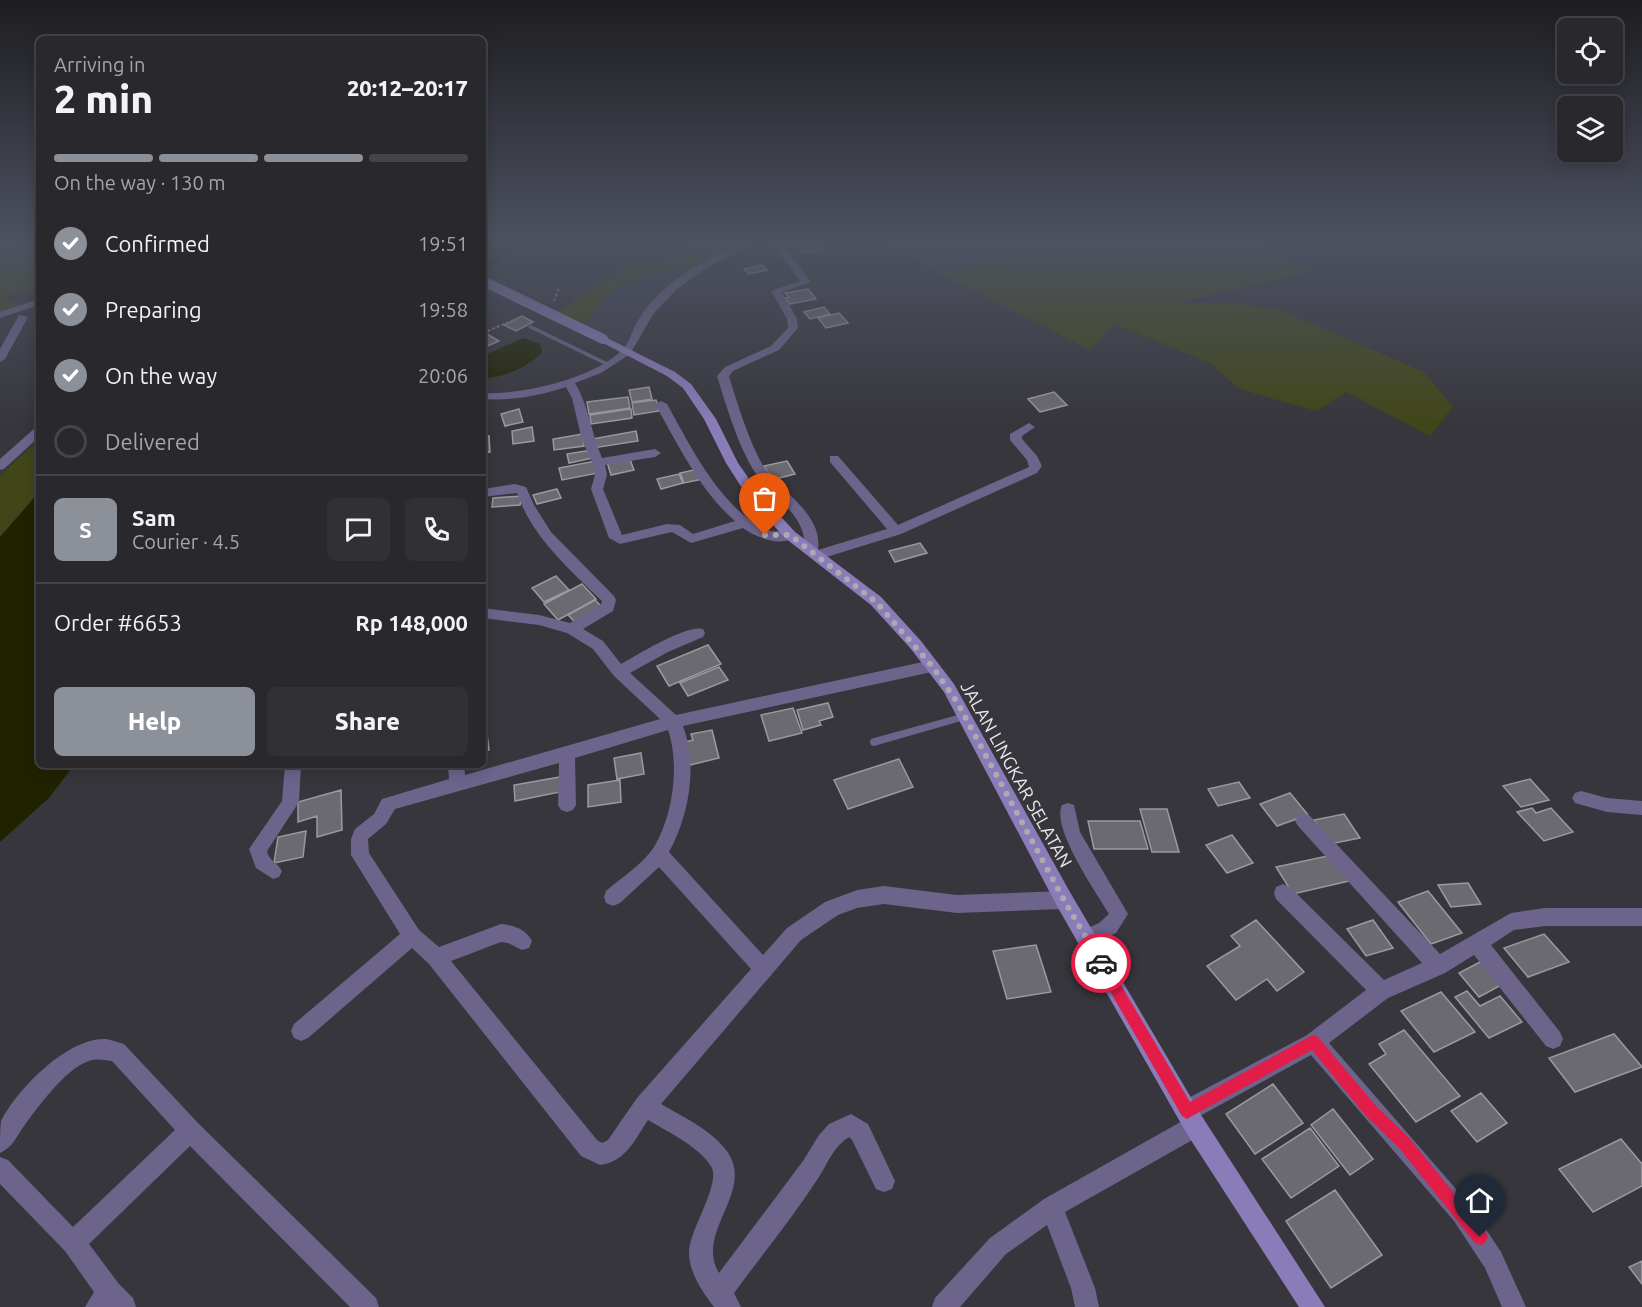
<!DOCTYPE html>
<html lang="en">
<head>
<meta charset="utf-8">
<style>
  :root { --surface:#29282d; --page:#313035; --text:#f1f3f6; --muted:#a5a6aa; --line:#454449; --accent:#8c9099 }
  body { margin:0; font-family:Ubuntu,sans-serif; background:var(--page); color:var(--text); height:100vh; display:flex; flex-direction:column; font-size:22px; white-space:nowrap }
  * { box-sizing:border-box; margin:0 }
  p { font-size:20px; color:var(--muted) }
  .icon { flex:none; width:33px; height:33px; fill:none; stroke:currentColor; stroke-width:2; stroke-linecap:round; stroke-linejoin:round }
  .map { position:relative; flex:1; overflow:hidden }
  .panel { position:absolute; left:36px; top:36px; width:450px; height:732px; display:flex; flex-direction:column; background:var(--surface); border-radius:9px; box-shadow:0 3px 15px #0003,0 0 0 2px var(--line) }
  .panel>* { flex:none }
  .controls { position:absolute; left:1557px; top:18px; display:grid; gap:12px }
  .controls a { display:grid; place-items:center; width:66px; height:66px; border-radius:9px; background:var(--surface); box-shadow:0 3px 15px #0003,0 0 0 2px var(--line); font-size:30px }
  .pin { position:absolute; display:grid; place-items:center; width:51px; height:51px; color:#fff; margin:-62px -26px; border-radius:50% 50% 50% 0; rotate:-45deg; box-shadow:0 0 6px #0007 }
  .pin .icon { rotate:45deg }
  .courier { position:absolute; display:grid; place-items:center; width:60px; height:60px; margin:-30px; border:4px solid #e11d48; border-radius:50%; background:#fff; color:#222; box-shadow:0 2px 8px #0007 }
  .overview em { font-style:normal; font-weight:800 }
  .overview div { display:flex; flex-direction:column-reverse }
  .overview { display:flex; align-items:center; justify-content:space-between; height:102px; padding:0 18px }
  h1 { font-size:39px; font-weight:800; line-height:45px }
  .bar { display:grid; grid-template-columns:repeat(4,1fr); gap:9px 6px; align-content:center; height:72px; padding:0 18px }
  .bar i { height:8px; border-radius:4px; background:var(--line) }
  .bar .current { background:var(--accent) }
  .bar p { grid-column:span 4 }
  .line { display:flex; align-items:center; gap:15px; padding:0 18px; border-top:2px solid var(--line) }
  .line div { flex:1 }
  .round { display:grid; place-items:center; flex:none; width:63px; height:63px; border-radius:9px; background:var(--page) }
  ol { padding:0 18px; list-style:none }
  li { display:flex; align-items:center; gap:18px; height:66px }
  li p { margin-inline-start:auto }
  li .icon { padding:6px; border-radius:50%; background:var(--accent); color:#fff; stroke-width:4 }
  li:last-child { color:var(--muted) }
  li i { width:33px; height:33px; border:3px solid var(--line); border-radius:50% }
  .button { display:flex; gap:12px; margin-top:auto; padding:12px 18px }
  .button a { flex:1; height:69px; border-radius:9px; background:var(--accent); color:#fff; font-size:24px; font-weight:800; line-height:69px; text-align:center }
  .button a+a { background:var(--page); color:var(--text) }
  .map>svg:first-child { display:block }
</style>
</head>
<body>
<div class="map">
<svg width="1642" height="1307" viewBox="0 0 1642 1307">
  <rect width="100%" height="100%" fill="#37363c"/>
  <path fill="#3f3d49" d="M871,242H974L1007,261L936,272L894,246Z
    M667,268L691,275L668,288L627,351L582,327L613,289Z"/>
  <path fill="#414619" d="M0,242H39V289L4,297L20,305L0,315Z
    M703,242H753L691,275L667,268L613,289L582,327L546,319L624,267L667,260Z
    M974,242H1249L1314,271L1179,303H1229L1276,308L1424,372L1453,407L1430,436L1346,392L1317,411L1239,389L1210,363L1114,324L1090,350L936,272L1006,261Z
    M39,440V492L0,537V475Z"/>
  <path fill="#202300" d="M483,242H520L510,254L483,272Z
    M523,338L540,344L542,352C530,367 502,378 483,378V356Z
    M39,492V765H74L49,798L0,842V537Z"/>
  <path fill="#6c6a71" stroke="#9a99a0" stroke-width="1.5" d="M819,244L824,250L803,253L799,248Z
    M762,265L767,270L749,274L744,269Z
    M808,289L816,299L790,304L785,298L789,297L785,293Z
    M824,307L830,314L810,319L804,312Z
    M839,313L848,323L826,328L818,318Z
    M522,316L533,322L516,331L504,325Z
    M487,334L499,341L483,348V336Z
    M649,387L652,399L632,402L629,390Z
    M1054,392L1067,405L1040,412L1028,399Z
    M628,397L630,408L589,414L587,402Z
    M656,400L659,411L634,415L632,403Z
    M519,409L523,422L505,426L501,414Z
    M631,409L632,418L591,424L590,415Z
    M532,427L534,441L513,444L512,431Z
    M636,431L638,441L593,448L592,439Z
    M582,434L584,446L554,450L553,439Z
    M489,436L490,452L483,453V437Z
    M591,450L593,458L569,463L567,454Z
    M629,457L634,470L611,475L607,462Z
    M595,461L598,473L562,480L559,468Z
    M787,461L795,474L772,480L764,466Z
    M698,469L703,479L684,483L680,473Z
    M679,474L683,483L661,489L657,479Z
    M557,489L561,498L537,504L533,495Z
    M522,496L520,505L492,507L493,498Z
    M920,543L927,553L895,562L889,551Z
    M556,576L569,590L544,602L532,588Z
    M582,584L596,599L558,620L544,604Z
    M595,600L604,609L577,624L568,615Z
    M708,645L721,664L669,686L657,666Z
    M719,667L728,680L688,696L680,683Z
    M828,703L833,717L819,721L821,725L803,730L797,710Z
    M793,708L802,733L769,741L761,715Z
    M712,730L719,758L690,765L685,742L693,740L691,734Z
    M487,734L489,750L483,752V735Z
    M641,753L644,774L617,779L614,758Z
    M899,759L913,787L848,809L834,780Z
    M560,777V792L515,801L514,785Z
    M1530,779L1549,800L1521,807L1503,786Z
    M620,780L621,802L588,807V785Z
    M1239,782L1250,798L1218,806L1208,789Z
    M341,790L342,830L317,837V816L298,822V802Z
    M1290,793L1308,815L1277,826L1260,804Z
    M1532,808L1536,813L1551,808L1573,832L1544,841L1517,812Z
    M1140,809H1167L1179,852H1152Z
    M1344,814L1360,838L1330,844L1314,820Z
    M1088,821H1140L1148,849H1094Z
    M306,831L303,857L274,863L278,837Z
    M1232,835L1253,863L1227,873L1206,845Z
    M1332,855L1349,881L1293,894L1276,867Z
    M1468,883L1481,904L1451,907L1438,885Z
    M1428,891L1462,933L1431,944L1398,902Z
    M1256,920L1304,972L1277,991L1267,979L1236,1000L1207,966L1240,946L1231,936Z
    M1373,920L1393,948L1366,956L1347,929Z
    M1544,934L1569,962L1528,977L1504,948Z
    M1036,945L1051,992L1007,999L993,951Z
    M1482,961L1503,984L1479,997L1459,973Z
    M1467,991L1480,1006L1500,996L1522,1022L1489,1038L1455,997Z
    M1441,992L1475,1032L1434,1052L1401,1011Z
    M1404,1030L1460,1096L1416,1122L1369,1064L1386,1054L1379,1044Z
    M1614,1034L1642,1067L1575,1092L1549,1058Z
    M1273,1084L1303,1123L1255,1154L1226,1114Z
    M1481,1093L1507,1123L1477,1142L1451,1111Z
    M1333,1109L1373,1159L1350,1175L1311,1125Z
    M1310,1128L1339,1166L1291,1198L1262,1159Z
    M1621,1139L1642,1164V1186L1593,1212L1559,1169Z
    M1335,1190L1382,1255L1331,1288L1286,1221Z
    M1642,1261V1284L1629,1267Z"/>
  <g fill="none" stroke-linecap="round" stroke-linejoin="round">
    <path stroke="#88878c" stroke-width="2" stroke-dasharray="3 2" stroke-linecap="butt" d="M554,301L559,287
      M483,333L523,316"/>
    <path fill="#6c648b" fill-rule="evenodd" d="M531,325L609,363L610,364L605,365L529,328L528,327Z
      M965,713L968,715L969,717L968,719L874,746L871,745L870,742L871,739L874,738Z"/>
    <path fill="#6c648b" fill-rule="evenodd" d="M743,242H755L708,267L677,289L654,313L630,354L601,373L575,383C589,406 591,433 602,458L655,449L661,453L655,457L605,465L607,475L603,489L622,535L667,524L680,525L693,534L735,521C700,491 677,443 655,404L661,401L667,404C690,445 714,495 754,523C759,526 765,530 771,531C780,533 790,527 797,535C784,549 755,537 743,528L691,543L672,532L620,544L609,538L591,489L595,475L592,462L582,440L572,398L566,387C539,396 511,401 483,399V393C522,395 597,378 624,348C629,343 631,334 634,328C640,316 649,304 658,295C683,271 713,256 743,242Z
      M771,242H781L811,282L782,292L797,319L798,328L779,350L733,371L729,376C736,400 753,454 767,471C786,495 823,516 818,550L887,529L830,462V456H838L898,525L1029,467L1027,460L1010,440V434L1029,423L1035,427L1022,436V439L1037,456L1042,466L1037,473L901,534L817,560L804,551C809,519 778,501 760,479C741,456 726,405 717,376L725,367L771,346L788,328L787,319L771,291L800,281Z
      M39,299V305L0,318V312Z
      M19,315L28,317L5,359L0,362V349Z
      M39,427V437L4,469L0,470V459L35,428Z
      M515,484L526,487L534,505L551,532L614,596L616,600L613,611L583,629L603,641L621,664C637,655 687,624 703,629L705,633L703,637L668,652L630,673L676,715L932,660L937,662L940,666L937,670L932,672L683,726C698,766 689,816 669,852L763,955L787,928L825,902L857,890L884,886L957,895L1064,891L1071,894L1073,900L1071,906L1064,909L957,913L884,904L857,908L838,915L801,940L661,1104C683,1117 710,1129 726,1150C757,1190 694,1232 719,1273L803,1161L819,1135L829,1124L851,1114L868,1124L895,1181L892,1189L884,1192L876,1189L852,1140L849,1137C833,1147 828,1163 819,1177C793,1217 762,1255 734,1293L741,1307H714C702,1291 690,1274 689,1254C688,1231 722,1184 711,1166C698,1146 668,1132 648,1120C635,1140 625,1162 600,1165L581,1156L429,964L412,948L308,1038L301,1041L294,1038L291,1031L294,1024L400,934L351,855V839L355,829L374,814L382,799L449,779L448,765H464L465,775L660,719L614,676L593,649L567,633L539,625L483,618V608L539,615L570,623L601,604L602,601C569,569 532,537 517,493L483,497V489ZM668,730C680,764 673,816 654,847C642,865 622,877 606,891L604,897L606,903L613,906L620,903L659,867L751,969L637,1098L608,1140L602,1143L597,1140L451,961L501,942L508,943L522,950L529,948L532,941C526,929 513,925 501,924L439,947L419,930L369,853L368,839L386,824L395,809L559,763L558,805L561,810L567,812L573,810L576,805L575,758Z
      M285,765H301L299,802L267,851C268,860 278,863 282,871L279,877L273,879L256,868L249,849L282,801Z
      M1581,791L1607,798L1642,801V815L1607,812L1575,803L1572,798L1575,793Z
      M1068,803L1074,805L1080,832L1128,914L1116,933L1086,947L1079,944L1076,938L1079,932L1099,923L1109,914C1096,892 1051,828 1062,805Z
      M1304,813L1310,816L1440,954L1511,913L1545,908H1642V926H1545L1514,930L1491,945L1560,1032L1563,1039L1560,1046L1553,1049L1546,1046L1474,955L1445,973L1388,998L1329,1043L1470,1205L1501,1252L1526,1307H1502L1485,1268L1454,1221L1311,1055L1198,1117L1203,1118L1206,1126L1203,1134L1065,1212L1095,1288L1099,1307H1075L1071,1288L1047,1225L1006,1254L960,1307H932L935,1298L990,1238L1044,1199L1184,1120L1179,1119L1176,1111L1179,1103L1307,1035L1366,990L1276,899L1274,893L1276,887L1283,884L1290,887L1384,980L1422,963L1298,826L1295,821L1298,816Z
      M107,1039L124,1044L198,1123L376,1298L379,1307H350L190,1146L89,1244L119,1284L133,1298L136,1307H85L94,1292L65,1251L0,1184V1157L8,1160L73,1227L175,1130L112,1061C104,1060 96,1058 89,1061C66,1068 38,1107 24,1126C17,1136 12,1148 0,1153C0,1144 0,1129 1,1121C17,1089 69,1036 107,1039Z"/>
    <path fill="#8a7cb9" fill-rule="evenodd" d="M603,336L675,372L691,384L716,419L738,463L759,493L795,532L881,597L921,641L954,684L1071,894L1203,1118L1325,1307H1299L1187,1134L1057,906L944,692L911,649L871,605L785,538L749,499L726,463L704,419L683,388L667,376L599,341V337Z"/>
    <path stroke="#8a7cb9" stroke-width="10" d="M483,281L603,339"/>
  </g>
  <linearGradient id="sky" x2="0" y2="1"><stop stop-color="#1e1e21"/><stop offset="0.57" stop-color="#4d5261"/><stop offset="1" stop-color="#4d5261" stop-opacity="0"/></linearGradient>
  <rect width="1642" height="425" fill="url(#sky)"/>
  <path fill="#e11d48" d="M1101,956L1105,958L1190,1102L1309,1037L1314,1035L1318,1037L1376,1106L1410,1139L1485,1232L1488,1237L1485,1243L1480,1245L1475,1243L1400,1149L1366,1116L1312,1050L1192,1116L1187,1119L1182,1116L1096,967L1094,963L1096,958Z"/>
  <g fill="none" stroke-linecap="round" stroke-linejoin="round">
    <path stroke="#abaaae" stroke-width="6" stroke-dasharray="0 10.8" d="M765,535H790L876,602L932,666L957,702L1064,900L1101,963"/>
  </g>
  <g text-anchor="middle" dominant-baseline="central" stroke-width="4.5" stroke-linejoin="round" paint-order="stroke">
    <g font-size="18" fill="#e9e8ec" stroke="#37363c">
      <text transform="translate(1017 774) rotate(61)">JALAN LINGKAR SELATAN</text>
    </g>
  </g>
</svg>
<div class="controls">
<a><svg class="icon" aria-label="locate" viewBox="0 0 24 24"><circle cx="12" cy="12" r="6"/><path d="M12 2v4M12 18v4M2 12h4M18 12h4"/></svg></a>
<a><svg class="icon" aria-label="layers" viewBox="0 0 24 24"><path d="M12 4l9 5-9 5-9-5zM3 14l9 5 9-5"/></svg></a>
</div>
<div class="pin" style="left:765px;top:535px;background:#ea580c"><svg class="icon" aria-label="bag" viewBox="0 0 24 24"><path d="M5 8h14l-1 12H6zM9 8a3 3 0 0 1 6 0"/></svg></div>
<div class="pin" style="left:1480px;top:1237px;background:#1f2937"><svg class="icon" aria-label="home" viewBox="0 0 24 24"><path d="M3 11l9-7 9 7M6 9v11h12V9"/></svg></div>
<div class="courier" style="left:1101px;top:963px"><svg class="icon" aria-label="car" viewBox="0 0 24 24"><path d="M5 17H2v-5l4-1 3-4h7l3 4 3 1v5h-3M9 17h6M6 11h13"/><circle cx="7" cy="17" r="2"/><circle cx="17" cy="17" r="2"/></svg></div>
<section class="panel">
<div class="overview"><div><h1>2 min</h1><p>Arriving in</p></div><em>20:12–20:17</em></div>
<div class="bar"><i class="current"></i><i class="current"></i><i class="current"></i><i></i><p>On the way · 130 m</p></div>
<ol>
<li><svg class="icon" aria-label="check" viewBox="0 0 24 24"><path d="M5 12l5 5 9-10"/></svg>Confirmed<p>19:51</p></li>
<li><svg class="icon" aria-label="check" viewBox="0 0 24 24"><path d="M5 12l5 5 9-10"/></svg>Preparing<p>19:58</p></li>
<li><svg class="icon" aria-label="check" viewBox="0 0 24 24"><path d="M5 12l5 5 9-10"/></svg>On the way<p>20:06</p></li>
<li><i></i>Delivered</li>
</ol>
<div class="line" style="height:108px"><b class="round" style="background:var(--accent);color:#fff">S</b><div><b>Sam</b><p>Courier · 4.5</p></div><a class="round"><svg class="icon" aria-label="chat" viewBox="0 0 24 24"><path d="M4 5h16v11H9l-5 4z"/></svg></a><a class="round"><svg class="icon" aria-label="phone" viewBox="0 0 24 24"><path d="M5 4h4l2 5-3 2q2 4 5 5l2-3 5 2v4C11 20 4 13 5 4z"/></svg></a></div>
<div class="line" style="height:78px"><div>Order #6653</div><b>Rp 148,000</b></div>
<div class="button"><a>Help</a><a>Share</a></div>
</section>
</div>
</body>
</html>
